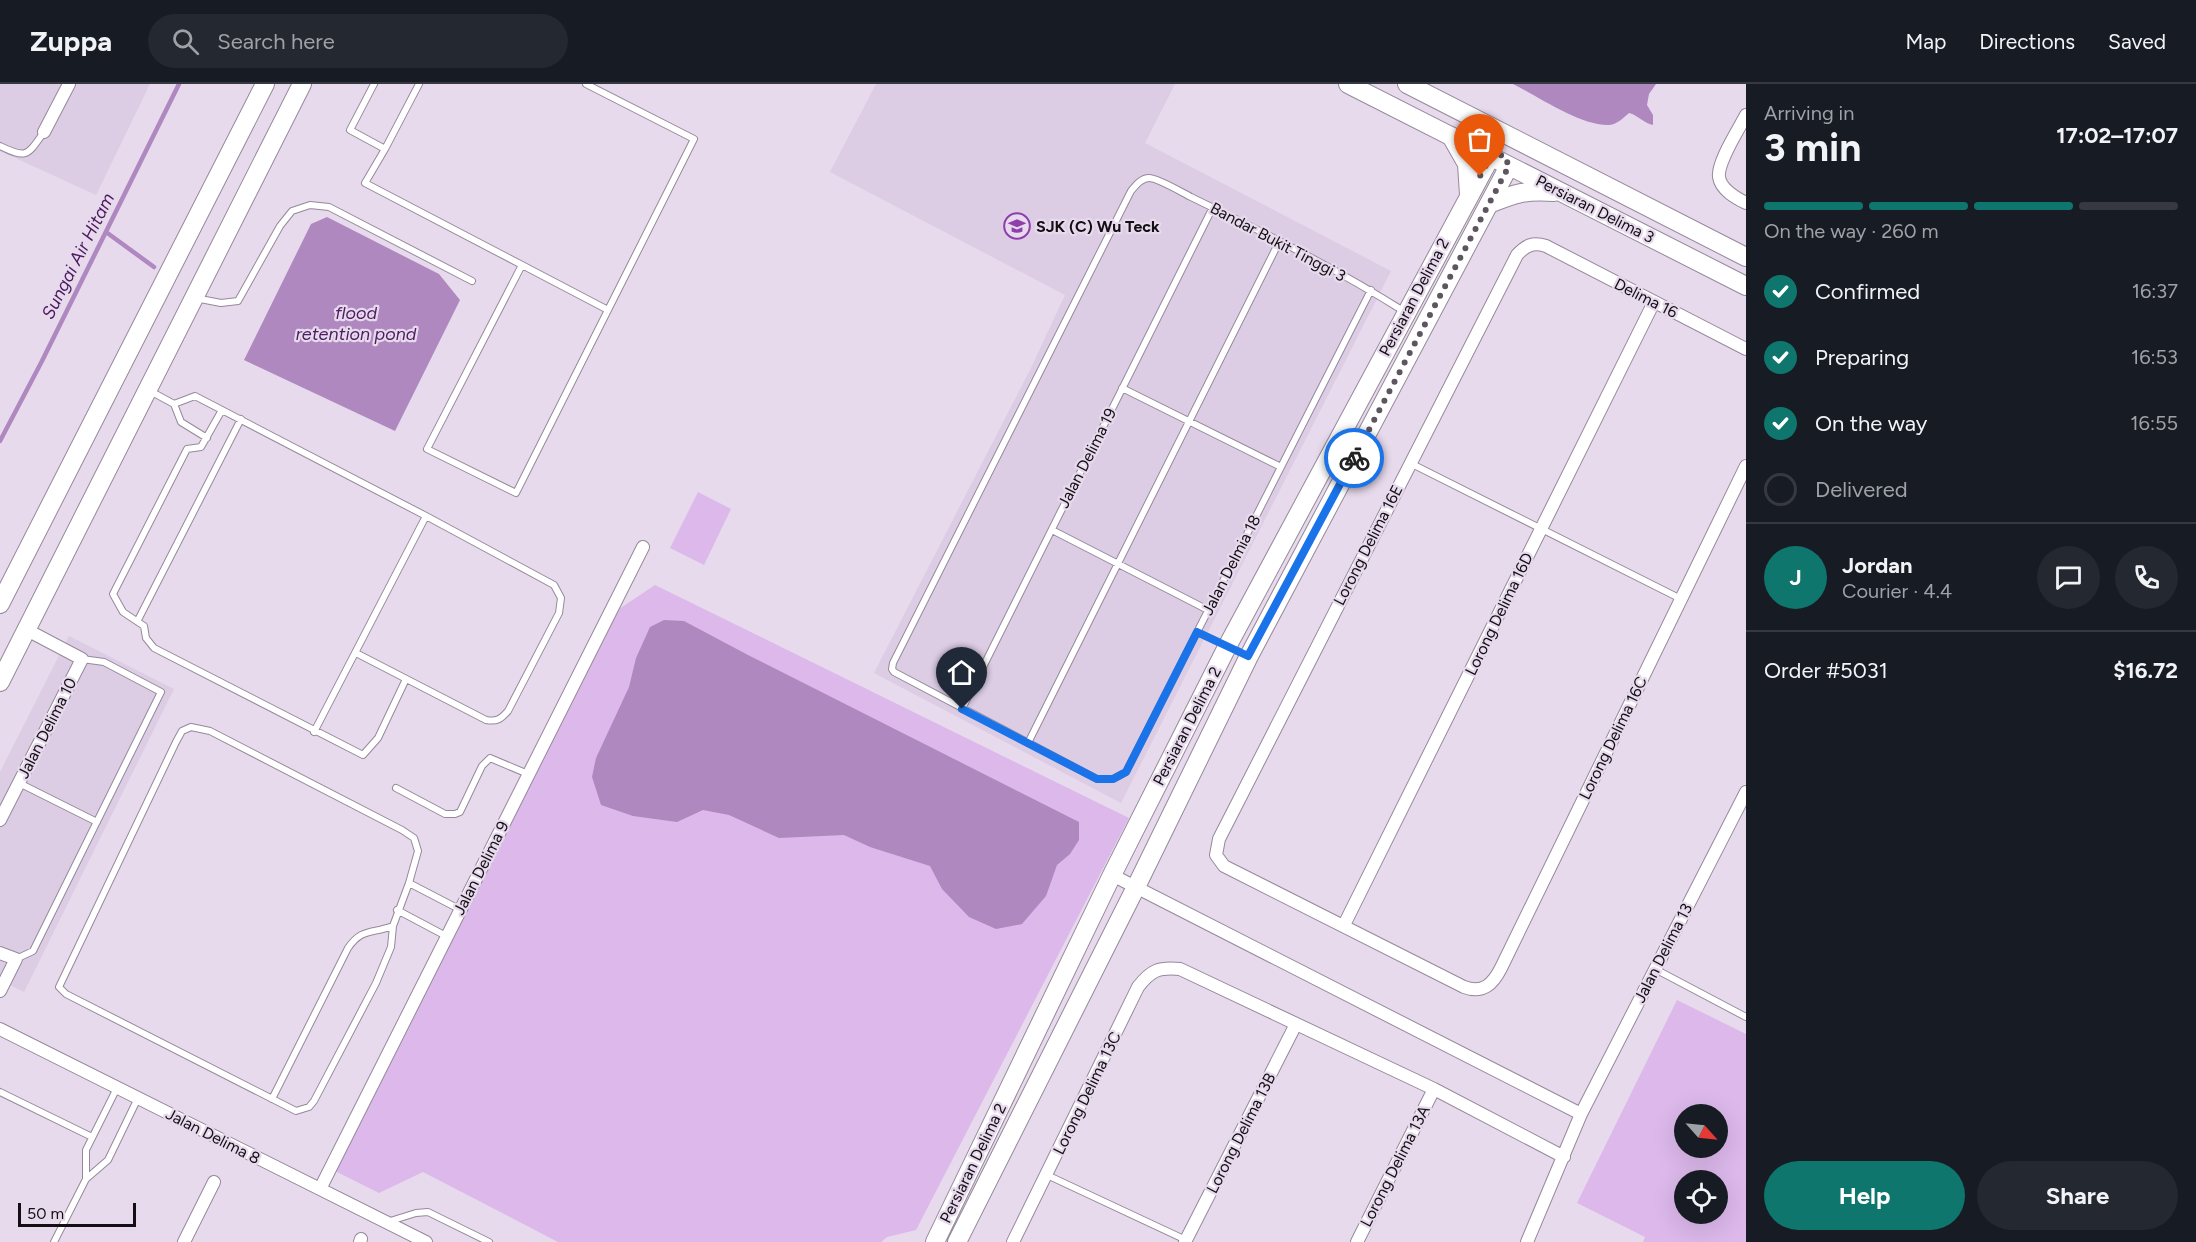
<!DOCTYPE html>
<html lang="en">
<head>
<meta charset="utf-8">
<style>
  :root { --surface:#171b24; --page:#242831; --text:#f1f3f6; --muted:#9ea1a6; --line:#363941; --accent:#0f766e }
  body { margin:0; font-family:Figtree,sans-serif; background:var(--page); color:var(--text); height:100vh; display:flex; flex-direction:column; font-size:22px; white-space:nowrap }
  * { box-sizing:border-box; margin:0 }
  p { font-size:20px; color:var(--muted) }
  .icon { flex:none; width:33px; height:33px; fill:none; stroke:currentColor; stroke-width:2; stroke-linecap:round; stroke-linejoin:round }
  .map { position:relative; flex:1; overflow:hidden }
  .side { display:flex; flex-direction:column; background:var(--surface); width:450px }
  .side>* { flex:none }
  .needle { width:39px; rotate:117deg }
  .tools { position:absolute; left:1674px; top:1020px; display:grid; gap:12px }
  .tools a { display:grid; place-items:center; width:54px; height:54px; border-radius:50%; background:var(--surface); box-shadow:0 6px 24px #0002; font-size:30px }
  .scale { position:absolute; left:18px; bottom:15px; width:118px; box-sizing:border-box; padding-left:6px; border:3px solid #130f15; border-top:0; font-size:16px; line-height:21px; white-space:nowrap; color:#130f15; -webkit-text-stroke:4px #e7daec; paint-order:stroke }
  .pin { position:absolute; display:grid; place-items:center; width:51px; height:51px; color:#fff; margin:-62px -26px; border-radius:50% 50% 50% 0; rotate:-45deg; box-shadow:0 0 6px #0007 }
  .pin .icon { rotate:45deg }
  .courier { position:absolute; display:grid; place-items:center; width:60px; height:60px; margin:-30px; border:4px solid #1a73e8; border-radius:50%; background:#fff; color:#222; box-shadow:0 2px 8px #0007 }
  .headline em { font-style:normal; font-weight:700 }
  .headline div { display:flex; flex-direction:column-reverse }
  .headline { display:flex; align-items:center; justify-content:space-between; height:102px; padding:0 18px }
  h1 { font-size:39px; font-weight:700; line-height:45px }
  .bar { display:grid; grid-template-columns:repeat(4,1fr); gap:9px 6px; align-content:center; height:72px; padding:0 18px }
  .bar i { height:8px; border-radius:4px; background:var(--line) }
  .bar .current { background:var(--accent) }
  .bar p { grid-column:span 4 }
  .line { display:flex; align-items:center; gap:15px; padding:0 18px; border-top:2px solid var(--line) }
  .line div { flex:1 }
  .round { display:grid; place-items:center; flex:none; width:63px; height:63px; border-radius:32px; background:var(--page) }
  ol { padding:0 18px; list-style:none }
  li { display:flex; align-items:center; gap:18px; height:66px }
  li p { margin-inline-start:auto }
  li .icon { padding:6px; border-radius:50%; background:var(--accent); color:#fff; stroke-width:4 }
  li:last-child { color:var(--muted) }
  li i { width:33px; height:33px; border:3px solid var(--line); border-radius:50% }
  .primary-button { display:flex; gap:12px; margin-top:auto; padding:12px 18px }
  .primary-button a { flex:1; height:69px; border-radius:36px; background:var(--accent); color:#fff; font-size:24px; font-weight:700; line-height:69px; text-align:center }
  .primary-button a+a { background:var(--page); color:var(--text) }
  header { display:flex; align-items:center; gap:36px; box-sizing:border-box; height:84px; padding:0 30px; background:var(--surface); border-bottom:2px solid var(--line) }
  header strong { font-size:28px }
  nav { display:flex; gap:33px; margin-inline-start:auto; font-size:21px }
  .search { width:420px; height:54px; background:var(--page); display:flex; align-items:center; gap:15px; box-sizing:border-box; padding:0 21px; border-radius:33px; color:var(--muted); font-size:22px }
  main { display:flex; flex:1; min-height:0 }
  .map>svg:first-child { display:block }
</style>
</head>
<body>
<header>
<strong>Zuppa</strong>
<div class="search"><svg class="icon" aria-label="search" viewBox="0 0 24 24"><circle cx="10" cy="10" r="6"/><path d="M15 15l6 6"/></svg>Search here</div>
<nav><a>Map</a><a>Directions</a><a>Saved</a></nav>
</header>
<main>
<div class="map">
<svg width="1746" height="1158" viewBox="0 0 1746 1158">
  <rect width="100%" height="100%" fill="#e7daec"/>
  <path fill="#dccce4" d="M0,0H150L96,111L0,67Z
    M876,0H1175L1145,59L1391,187L1121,719L874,589L1031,284L1065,211L830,88Z
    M69,552L174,605L24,908L0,896V688Z"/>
  <path fill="#dcb8eb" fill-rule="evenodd" d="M698,408L731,425L704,481L670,464Z
    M655,501L1129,734L916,1146L887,1153L881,1158H558L423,1088L379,1109L333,1086L613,529Z
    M1677,916L1746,950V1158H1643L1645,1153L1577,1119ZM1718,1030V1064H1684V1030ZM1718,1096V1130H1684V1096Z"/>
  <path fill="#af88c0" d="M1513,0H1656L1649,10L1647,21L1653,31V41C1643,39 1638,31 1629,29C1623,34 1618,40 1609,41C1580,42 1539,13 1513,0Z
    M327,133L439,190L460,216L395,347L244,276L311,140Z
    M664,536L684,537L748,571L1079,738V756L1070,770L1057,781L1046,812L1022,840L996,845L969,833L942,805L930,782L870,763L844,751L779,754L729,731L703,726L677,738L633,732L601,721L592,693L596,674L629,603L636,574L650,543Z"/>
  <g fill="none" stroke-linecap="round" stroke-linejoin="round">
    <path stroke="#af88c0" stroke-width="4.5" d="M106,148L154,183
      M0,357L42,277L179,0"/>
    <g stroke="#95899a" stroke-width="8">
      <path id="lane" d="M374,0L350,46L385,65L365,99L522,181L427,365L516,409L694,55L586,0
        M0,62C27,75 27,72 44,48
        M385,65L419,0
        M522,181L608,226
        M1371,206L1126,688L1113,695H1097L894,588L892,585L893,579L1131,107C1135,102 1141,94 1149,94C1158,94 1181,108 1191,113C1263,148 1337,185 1405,228
        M195,214L221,219L238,217L280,142L292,127L310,121L329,123L472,197
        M1122,304L1281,383
        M150,307L174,320L181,338L207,354
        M174,320L195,312L426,432L314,648
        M222,326L201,363L187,365L113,510L123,528L144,542L146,554L154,564L363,671L378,654L406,595
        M1410,379L1681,515
        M1052,446L1208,526
        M138,536L241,335
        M1197,548L1248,572
        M356,569L486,636C497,638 501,635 508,627L559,529L561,514L554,501L426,432
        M962,625L1213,123
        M191,643L210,647L402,746L414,754L418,767L409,799L393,842L391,863L376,899L314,1017L309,1023L296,1027L66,910L59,903L176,658L182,647Z
        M1028,659L1279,158
        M19,699L97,738
        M396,704L445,730H455L460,728L482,682L490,674L528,690
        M409,799L459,825
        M397,826L446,852
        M16,875L33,867L161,608L104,578L82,575
        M1655,885L1746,933
        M0,1008L92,1053
        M272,1015L348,864C362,844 371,850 393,842
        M1047,1091L1186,1156
        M86,1095V1066L117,1004
        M387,1138L416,1129L428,1128L489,1158
        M54,1158L86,1095L108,1076L138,1014"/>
    </g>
    <g stroke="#95899a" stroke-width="14">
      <path id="street" d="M1746,31C1739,45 1717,78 1719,93C1721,106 1736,114 1746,119
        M44,48L69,0
        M1746,265L1546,162C1533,158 1526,161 1517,171L1219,755L1216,771L1224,782L1464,903C1483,910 1493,900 1501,884L1746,382
        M0,736L82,575L27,546
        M1112,791L1581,1030
        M1344,841L1654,218
        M0,869L16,875L0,907
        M0,945L426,1158
        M320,1105L643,463
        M184,1158L214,1098
        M360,1158L361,1155
        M1013,1158L1138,903C1151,886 1159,883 1180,885L1434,1005L1564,1073
        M1185,1158L1296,940
        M1357,1158L1434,1005
        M1527,1158L1581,1030L1746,708"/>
    </g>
    <g stroke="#95899a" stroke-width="20">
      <path id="secondary" d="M1348,0L1746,202
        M1407,0L1746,173
        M1451,52L1467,80L1469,111
        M1489,120C1516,109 1525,106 1554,108
        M0,520L265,0
        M0,598L302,0
        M935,1158L1112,791L1228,561L1491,72
        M957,1158L1136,803L1249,572L1509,82"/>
    </g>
    <use href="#lane" stroke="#fff" stroke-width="6"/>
    <use href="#street" stroke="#fff" stroke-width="12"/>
    <use href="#secondary" stroke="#fff" stroke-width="18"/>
  </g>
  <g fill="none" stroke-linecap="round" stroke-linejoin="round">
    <path stroke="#5d5660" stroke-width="6" stroke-dasharray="0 10.8" d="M1354,374L1509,82L1504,71L1491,72L1480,92"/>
    <path stroke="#1a73e8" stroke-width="8" d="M962,625L1097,695H1113L1126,688L1197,548L1248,572L1354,374"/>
  </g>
  <defs>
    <g id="school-ring" transform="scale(1.35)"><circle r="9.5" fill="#e7daec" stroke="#8f3ead" stroke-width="1.5"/><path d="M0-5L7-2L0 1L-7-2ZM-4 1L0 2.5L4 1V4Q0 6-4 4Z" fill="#8f3ead"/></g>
  </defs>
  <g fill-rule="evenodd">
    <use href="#school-ring" x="1017" y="142"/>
  </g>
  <g text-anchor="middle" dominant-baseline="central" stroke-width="4.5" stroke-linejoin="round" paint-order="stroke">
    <g font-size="16" fill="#130f15" stroke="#e7daec">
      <text transform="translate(1595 125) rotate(27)">Persiaran Delima 3</text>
      <text transform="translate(1278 158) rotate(28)">Bandar Bukit Tinggi 3</text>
      <text transform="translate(1414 213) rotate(-62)">Persiaran Delima 2</text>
      <text transform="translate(1646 214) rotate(27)">Delima 16</text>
      <text transform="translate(1087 374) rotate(-63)">Jalan Delima 19</text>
      <text transform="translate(1368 461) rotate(-63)">Lorong Delima 16E</text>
      <text transform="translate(1231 481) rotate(-63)">Jalan Delmia 18</text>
      <text transform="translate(1499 530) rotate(-64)">Lorong Delima 16D</text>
      <text transform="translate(1187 642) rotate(-63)">Persiaran Delima 2</text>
      <text transform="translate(47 644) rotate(-63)">Jalan Delima 10</text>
      <text transform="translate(1613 654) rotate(-64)">Lorong Delima 16C</text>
      <text transform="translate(481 784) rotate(-63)">Jalan Delima 9</text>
      <text transform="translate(1663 869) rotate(-63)">Jalan Delima 13</text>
      <text transform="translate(1087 1009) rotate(-64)">Lorong Delima 13C</text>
      <text transform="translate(1241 1049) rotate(-63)">Lorong Delima 13B</text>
      <text transform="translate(213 1052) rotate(27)">Jalan Delima 8</text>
      <text transform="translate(973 1079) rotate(-64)">Persiaran Delima 2</text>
      <text transform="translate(1395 1082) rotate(-63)">Lorong Delima 13A</text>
    </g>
    <g font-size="16" font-weight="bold" fill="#130f15" stroke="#e7daec" text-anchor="start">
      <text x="1036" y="142">SJK (C) Wu Teck</text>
    </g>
    <g font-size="18" font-style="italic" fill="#4d1b60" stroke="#e7daec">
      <text transform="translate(78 172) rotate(-63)">Sungai Air Hitam</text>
      <text x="356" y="229">flood<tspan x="356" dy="21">retention pond</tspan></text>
    </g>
  </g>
</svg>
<div class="tools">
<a><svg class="needle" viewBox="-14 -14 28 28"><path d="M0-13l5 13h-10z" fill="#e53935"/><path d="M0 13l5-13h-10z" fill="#9ea1a6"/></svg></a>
<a><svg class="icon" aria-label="locate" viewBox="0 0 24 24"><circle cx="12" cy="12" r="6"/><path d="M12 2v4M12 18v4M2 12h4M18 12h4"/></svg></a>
</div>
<div class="scale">50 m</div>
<div class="pin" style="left:1480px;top:92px;background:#ea580c"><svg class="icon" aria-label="bag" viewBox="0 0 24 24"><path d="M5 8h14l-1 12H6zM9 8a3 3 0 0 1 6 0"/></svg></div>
<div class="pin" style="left:962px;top:625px;background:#1f2937"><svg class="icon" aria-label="home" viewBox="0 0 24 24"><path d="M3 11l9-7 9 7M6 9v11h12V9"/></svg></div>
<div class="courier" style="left:1354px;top:374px"><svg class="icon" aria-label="bike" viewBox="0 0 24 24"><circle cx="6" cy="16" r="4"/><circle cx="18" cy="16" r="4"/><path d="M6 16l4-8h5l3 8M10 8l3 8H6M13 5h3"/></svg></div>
</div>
<section class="side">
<div class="headline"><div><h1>3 min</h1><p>Arriving in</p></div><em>17:02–17:07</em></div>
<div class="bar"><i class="current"></i><i class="current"></i><i class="current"></i><i></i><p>On the way · 260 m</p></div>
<ol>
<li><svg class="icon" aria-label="check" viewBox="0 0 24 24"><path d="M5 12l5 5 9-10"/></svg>Confirmed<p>16:37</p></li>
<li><svg class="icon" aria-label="check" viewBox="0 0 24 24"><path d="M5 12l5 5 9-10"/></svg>Preparing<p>16:53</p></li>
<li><svg class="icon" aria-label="check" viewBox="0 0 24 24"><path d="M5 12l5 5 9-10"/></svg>On the way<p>16:55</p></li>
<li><i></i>Delivered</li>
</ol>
<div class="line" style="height:108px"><b class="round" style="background:var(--accent);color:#fff">J</b><div><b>Jordan</b><p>Courier · 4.4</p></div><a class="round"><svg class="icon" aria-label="chat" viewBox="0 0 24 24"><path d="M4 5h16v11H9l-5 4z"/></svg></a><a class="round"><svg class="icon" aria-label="phone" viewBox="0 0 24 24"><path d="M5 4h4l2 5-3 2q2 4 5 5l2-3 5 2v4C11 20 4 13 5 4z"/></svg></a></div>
<div class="line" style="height:78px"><div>Order #5031</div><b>$16.72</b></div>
<div class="primary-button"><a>Help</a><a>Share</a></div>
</section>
</main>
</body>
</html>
